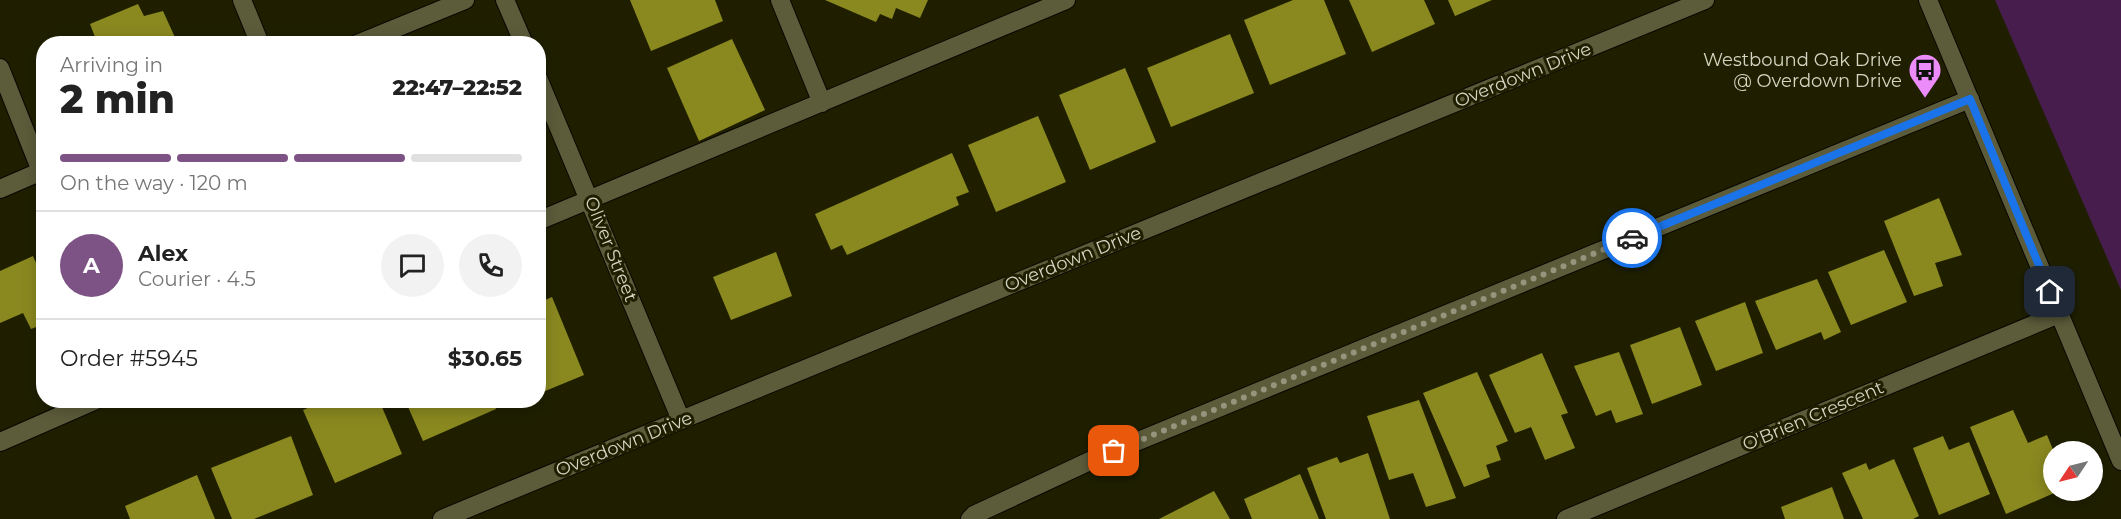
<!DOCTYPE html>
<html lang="en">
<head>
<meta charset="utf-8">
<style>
  :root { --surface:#fff; --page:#f2f2f2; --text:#222; --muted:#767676; --line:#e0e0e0; --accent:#7d5284 }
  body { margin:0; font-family:Montserrat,sans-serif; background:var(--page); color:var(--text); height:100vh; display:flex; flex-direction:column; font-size:22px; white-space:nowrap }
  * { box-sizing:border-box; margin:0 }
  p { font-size:20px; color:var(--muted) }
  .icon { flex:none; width:33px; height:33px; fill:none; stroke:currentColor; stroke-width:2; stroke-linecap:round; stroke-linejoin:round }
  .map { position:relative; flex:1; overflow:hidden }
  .side { position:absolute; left:36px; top:36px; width:510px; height:372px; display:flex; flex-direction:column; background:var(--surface); border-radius:24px; box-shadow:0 3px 15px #0003 }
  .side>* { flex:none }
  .needle { width:39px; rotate:235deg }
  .controls { position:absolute; left:2043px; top:441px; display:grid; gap:12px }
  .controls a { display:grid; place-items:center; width:60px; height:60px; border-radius:50%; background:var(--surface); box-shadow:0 3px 15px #0003; font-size:30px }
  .pin { position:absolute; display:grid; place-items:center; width:51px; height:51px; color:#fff; margin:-26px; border-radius:12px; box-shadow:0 3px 9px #0006 }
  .courier { position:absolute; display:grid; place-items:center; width:60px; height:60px; margin:-30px; border:4px solid #1a73e8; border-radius:50%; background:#fff; color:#222; box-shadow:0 2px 8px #0007 }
  .headline em { font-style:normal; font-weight:800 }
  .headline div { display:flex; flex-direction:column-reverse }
  .headline { display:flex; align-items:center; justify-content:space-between; height:102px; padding:0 24px }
  h1 { font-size:39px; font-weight:800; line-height:45px }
  .bar { display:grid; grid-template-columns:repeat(4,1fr); gap:9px 6px; align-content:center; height:72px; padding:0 24px }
  .bar i { height:8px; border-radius:4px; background:var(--line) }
  .bar .current { background:var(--accent) }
  .bar p { grid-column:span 4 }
  .line { display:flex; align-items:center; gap:15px; padding:0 24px; border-top:2px solid var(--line) }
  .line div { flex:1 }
  .round { display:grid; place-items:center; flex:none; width:63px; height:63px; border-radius:32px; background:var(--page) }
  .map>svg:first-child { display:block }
</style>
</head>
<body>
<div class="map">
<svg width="2121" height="519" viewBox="0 0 2121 519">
  <rect width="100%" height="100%" fill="#1f1f00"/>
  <path fill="#461d4d" d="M1995,0H2121V290Z"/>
  <path fill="#8a8920" d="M630,0H715L723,21L651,51Z
    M825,0H928L920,18L896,8L892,19L880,14L876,22Z
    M1293,0H1324L1346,54L1270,85L1244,20Z
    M1349,0H1424L1435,24L1372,52Z
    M1448,0H1492L1455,16Z
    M138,4L144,16L163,11L178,44H84V41L95,37L90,24Z
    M1230,34L1254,93L1171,127L1147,68Z
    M732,39L765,110L699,141L667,68Z
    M1125,68L1156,142L1090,170L1059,95Z
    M1038,116L1066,182L996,212L968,145Z
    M952,153L969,192L956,197L959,205L847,255L842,245L831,250L815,214Z
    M1939,198L1962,255L1935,263L1943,286L1914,296L1884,221Z
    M1884,250L1907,302L1851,325L1828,272Z
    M776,252L792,296L731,320L713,277Z
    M33,256L44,281V324L31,329L23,313L0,323V271Z
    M1817,279L1841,332L1824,340L1821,332L1776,350L1755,301Z
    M552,297L584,375L538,394V303Z
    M1745,302L1763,353L1716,371L1695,321Z
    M1680,327L1702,385L1652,404L1630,345Z
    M1619,352L1643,414L1616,423L1611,410L1596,416L1574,366Z
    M1542,353L1568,413L1561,415L1575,448L1545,460L1531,427L1515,433L1489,375Z
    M1477,372L1508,441L1496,446L1501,460L1486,465L1490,477L1464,487L1423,393Z
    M326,400H379L402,454L335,483L303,410Z
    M405,400H493L496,409L423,441Z
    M1419,400L1456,498L1426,507L1413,473L1389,480L1367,416Z
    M2013,410L2028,443L2047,435L2054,452V490H2061L2006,514L1970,427Z
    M291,436L313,495L254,519H232L211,468Z
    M1943,436L1949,450L1969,442L1990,494L1939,515L1913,448Z
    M1368,453L1390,519H1326L1307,468L1337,457L1340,463Z
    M1894,459L1919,516L1913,519H1863L1842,473L1866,463L1869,470Z
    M1300,474L1319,519H1252L1244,499Z
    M197,475L215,519H130L125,506Z
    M1832,487L1844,519H1785L1781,507Z
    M1214,491L1230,519H1159Z"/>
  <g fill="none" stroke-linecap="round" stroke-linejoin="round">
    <g stroke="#090800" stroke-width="20">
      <path id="service" d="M242,0L260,44
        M780,0L822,103
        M538,221L1066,0
        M0,442L96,400
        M970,519L974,515L1092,460L1970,99"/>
    </g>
    <g stroke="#090800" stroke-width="20">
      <path id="minor" d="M357,44L465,0
        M0,68L41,171
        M0,189L44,170
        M442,519L681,420
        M1566,519L2059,314"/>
    </g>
    <g stroke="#090800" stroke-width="20">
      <path id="tertiary" d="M505,0L524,44
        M1928,0L2121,461
        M538,78L681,420L1705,0"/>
    </g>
    <use href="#service" stroke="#5c5c3b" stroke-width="18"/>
    <use href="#minor" stroke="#5c5c3b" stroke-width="18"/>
    <use href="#tertiary" stroke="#5c5c3b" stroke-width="18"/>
  </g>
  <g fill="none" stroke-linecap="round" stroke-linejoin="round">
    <path stroke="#95957e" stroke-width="6" stroke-dasharray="0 10.8" d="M1114,451L1632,238"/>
    <path stroke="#1a73e8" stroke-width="8" d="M1632,238L1970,99L2050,292"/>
  </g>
  <defs>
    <g id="bus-pin" transform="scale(1.725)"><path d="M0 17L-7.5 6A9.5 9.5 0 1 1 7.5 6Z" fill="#ec8cfb" stroke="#1f1f00"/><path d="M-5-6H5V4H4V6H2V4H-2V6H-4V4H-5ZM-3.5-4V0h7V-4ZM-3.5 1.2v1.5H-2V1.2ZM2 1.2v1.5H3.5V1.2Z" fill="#111"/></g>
  </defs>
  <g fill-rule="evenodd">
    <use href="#bus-pin" x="1925" y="70"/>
  </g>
  <g text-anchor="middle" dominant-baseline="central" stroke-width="6" stroke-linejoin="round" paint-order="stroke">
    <g font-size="18" fill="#d4d5c2" stroke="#1f1f00" text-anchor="end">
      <text x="1902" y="60">Westbound Oak Drive<tspan x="1902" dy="21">@ Overdown Drive</tspan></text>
    </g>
    <g font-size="18" fill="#d4d5c2" stroke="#1f1f00">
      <text transform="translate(1523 75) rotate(-22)">Overdown Drive</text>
      <text transform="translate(611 249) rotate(68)">Oliver Street</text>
      <text transform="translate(1073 259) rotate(-22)">Overdown Drive</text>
      <text transform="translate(1813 416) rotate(-23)">O'Brien Crescent</text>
      <text transform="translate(624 444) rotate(-22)">Overdown Drive</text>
    </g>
  </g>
</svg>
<div class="controls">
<a><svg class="needle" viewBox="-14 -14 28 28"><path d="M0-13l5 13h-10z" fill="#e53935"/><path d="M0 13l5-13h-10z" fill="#767676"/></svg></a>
</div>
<div class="pin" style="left:1114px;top:451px;background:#ea580c"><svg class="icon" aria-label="bag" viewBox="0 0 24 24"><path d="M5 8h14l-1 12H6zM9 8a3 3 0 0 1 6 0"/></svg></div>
<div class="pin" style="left:2050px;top:292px;background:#1f2937"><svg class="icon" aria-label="home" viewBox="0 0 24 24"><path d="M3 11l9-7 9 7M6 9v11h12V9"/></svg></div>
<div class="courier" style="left:1632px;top:238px"><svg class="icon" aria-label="car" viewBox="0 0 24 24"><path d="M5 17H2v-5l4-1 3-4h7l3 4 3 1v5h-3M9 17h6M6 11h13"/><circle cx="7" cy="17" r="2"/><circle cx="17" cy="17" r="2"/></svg></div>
<section class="side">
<div class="headline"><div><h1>2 min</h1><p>Arriving in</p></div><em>22:47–22:52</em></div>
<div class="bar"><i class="current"></i><i class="current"></i><i class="current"></i><i></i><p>On the way · 120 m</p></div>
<div class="line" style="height:108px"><b class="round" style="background:var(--accent);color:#fff">A</b><div><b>Alex</b><p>Courier · 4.5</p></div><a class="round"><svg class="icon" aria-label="chat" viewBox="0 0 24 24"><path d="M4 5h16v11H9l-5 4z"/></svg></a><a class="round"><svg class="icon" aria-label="phone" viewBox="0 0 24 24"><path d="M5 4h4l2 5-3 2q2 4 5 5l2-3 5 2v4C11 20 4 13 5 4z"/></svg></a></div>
<div class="line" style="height:78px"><div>Order #5945</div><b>$30.65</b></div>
</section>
</div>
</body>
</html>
